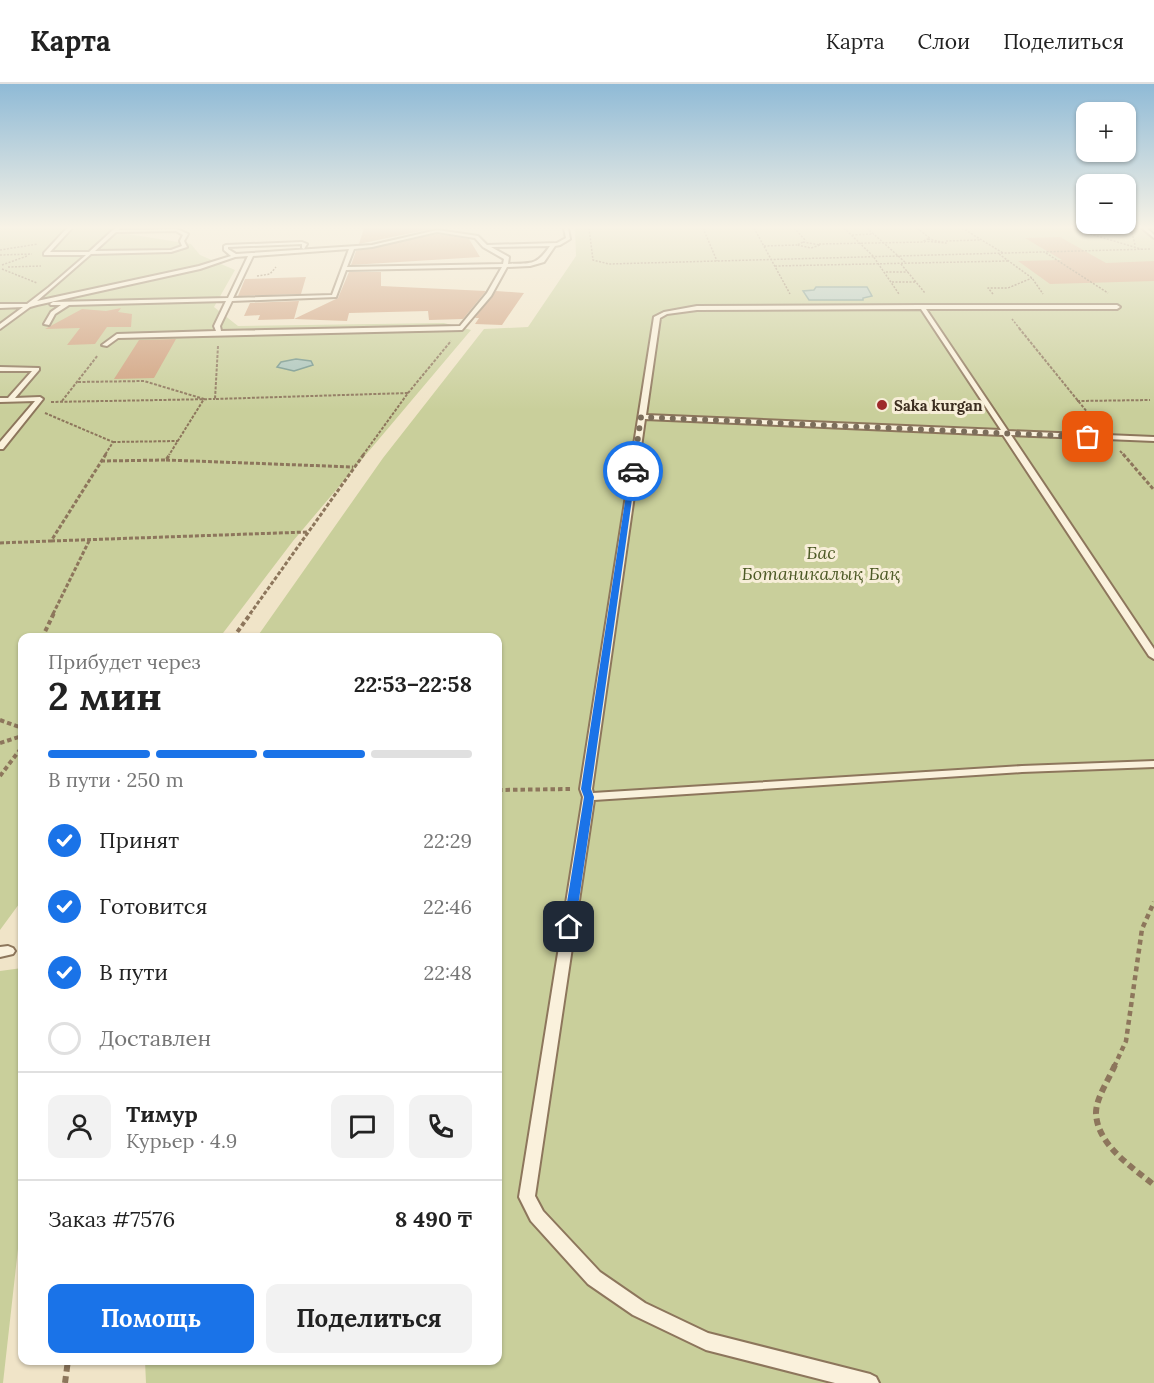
<!DOCTYPE html>
<html lang="ru">
<head>
<meta charset="utf-8">
<style>
  :root { --surface:#fff; --page:#f2f2f2; --text:#222; --muted:#767676; --line:#e0e0e0; --accent:#1a73e8 }
  body { margin:0; font-family:Lora,serif; background:var(--page); color:var(--text); height:100vh; display:flex; flex-direction:column; font-size:22px; white-space:nowrap }
  * { box-sizing:border-box; margin:0 }
  p { font-size:20px; color:var(--muted) }
  .icon { flex:none; width:33px; height:33px; fill:none; stroke:currentColor; stroke-width:2; stroke-linecap:round; stroke-linejoin:round }
  .map { position:relative; flex:1; overflow:hidden }
  .panel { position:absolute; left:18px; top:549px; width:484px; height:732px; display:flex; flex-direction:column; background:var(--surface); border-radius:12px; box-shadow:0 2px 4px #0004 }
  .panel>* { flex:none }
  .controls { position:absolute; left:1076px; top:18px; display:grid; gap:12px }
  .controls a { display:grid; place-items:center; width:60px; height:60px; border-radius:12px; background:var(--surface); box-shadow:0 2px 4px #0004; font-size:30px }
  .pin { position:absolute; display:grid; place-items:center; width:51px; height:51px; color:#fff; margin:-26px; border-radius:12px; box-shadow:0 3px 9px #0006 }
  .courier { position:absolute; display:grid; place-items:center; width:60px; height:60px; margin:-30px; border:4px solid #1a73e8; border-radius:50%; background:#fff; color:#222; box-shadow:0 2px 8px #0007 }
  .overview em { font-style:normal; font-weight:700 }
  .overview div { display:flex; flex-direction:column-reverse }
  .overview { display:flex; align-items:center; justify-content:space-between; height:102px; padding:0 30px }
  h1 { font-size:39px; font-weight:700; line-height:45px }
  .bar { display:grid; grid-template-columns:repeat(4,1fr); gap:9px 6px; align-content:center; height:72px; padding:0 30px }
  .bar i { height:8px; border-radius:4px; background:var(--line) }
  .bar .on { background:var(--accent) }
  .bar p { grid-column:span 4 }
  .line { display:flex; align-items:center; gap:15px; padding:0 30px; border-top:2px solid var(--line) }
  .line div { flex:1 }
  .round { display:grid; place-items:center; flex:none; width:63px; height:63px; border-radius:12px; background:var(--page) }
  ol { padding:0 30px; list-style:none }
  li { display:flex; align-items:center; gap:18px; height:66px }
  li p { margin-inline-start:auto }
  li .icon { padding:6px; border-radius:50%; background:var(--accent); color:#fff; stroke-width:4 }
  li:last-child { color:var(--muted) }
  li i { width:33px; height:33px; border:3px solid var(--line); border-radius:50% }
  .button { display:flex; gap:12px; margin-top:auto; padding:12px 30px }
  .button a { flex:1; height:69px; border-radius:12px; background:var(--accent); color:#fff; font-size:24px; font-weight:700; line-height:69px; text-align:center }
  .button a+a { background:var(--page); color:var(--text) }
  header { display:flex; align-items:center; gap:36px; box-sizing:border-box; height:84px; padding:0 30px; background:var(--surface); border-bottom:2px solid var(--line) }
  header strong { font-size:28px }
  nav { display:flex; gap:33px; margin-inline-start:auto; font-size:21px }
  .map>svg:first-child { display:block }
</style>
</head>
<body>
<header>
<strong>Карта</strong>
<nav><a>Карта</a><a>Слои</a><a>Поделиться</a></nav>
</header>
<div class="map">
<svg width="1154" height="1299" viewBox="0 0 1154 1299">
  <rect width="100%" height="100%" fill="#f0e4c8"/>
  <path fill="#c9cf9b" d="M0,144H125L121,149L191,160L200,171L235,186L214,223L238,242L444,239L471,246L293,457L220,553L22,554V816L0,846Z
    M575,144H1154V1299H146L145,1277L498,1276V554L257,553L383,374L484,245L528,243L576,172Z
    M22,884V1129L3,1299H0V887Z"/>
  <path fill="#a9c4bc" stroke="#6f938a" stroke-width="1.5" d="M816,203H867L872,212L863,214V216H809L803,207L814,206Z
    M296,275L311,277L313,281L294,287L277,283L281,278Z"/>
  <path fill="#cf9f7d" d="M364,144H435L359,160Z
    M437,150L469,155L480,173L351,181L356,167Z
    M1060,153L1106,179L1154,177V197L1050,200L1018,177L1062,176L1025,154Z
    M349,188H381V202L486,207L463,235L429,236L428,227L349,229L347,237L294,235L338,214Z
    M306,193L301,210L238,212L245,195Z
    M496,207L524,209L502,241L475,240L479,234H475Z
    M299,217L294,235L258,236L260,231L244,232L250,219Z
    M121,224L118,228L132,230L131,243H107L95,260L67,261L80,244L45,245L82,225L106,227Z
    M176,255L154,294L114,295L139,256Z"/>
  <g fill="none" stroke-linecap="round" stroke-linejoin="round">
    <g stroke="#8d765c" stroke-width="4">
      <path id="service" d="M67,144H72L50,168H89L115,144H120L119,146L177,145L188,150L184,157L187,163L171,168L91,170L37,217L199,182L231,172L224,166V162L226,161L302,158L307,160L304,165L302,164V160L228,163V165L236,170L372,161L437,146L478,152L487,161L557,159L566,154L564,144H568L570,155L560,161L555,162L544,178L530,182L507,183L491,212L462,246L118,254L107,262L102,261L117,250L216,247L214,242L226,217L69,221L55,230L49,241L44,240L51,228L61,221H51L50,220L53,218L228,214L248,172L235,173L200,185L37,221L30,223L0,245V240L23,223L0,224V220H27L49,203L86,171H44V169ZM176,147L183,151L180,157L182,162L171,166L95,167L116,148ZM437,148L475,154L483,163L504,175L503,180L347,183L354,165L372,163ZM550,162C536,182 532,179 508,180L509,173L491,163ZM349,165L332,211L233,214L253,172ZM502,183L487,209L460,242L221,247L220,242L232,217L336,213L346,186Z
        M1142,144H1147L1154,151V154Z
        M922,221H1117L1120,223L1117,225H926L1008,347L1154,353V357L1011,351L1154,565V575L1149,572L1003,351L645,335L592,705L593,709L1022,682L1154,677V683L1022,688L594,716L535,1112L543,1127L600,1188L645,1219L708,1249L870,1290L876,1293L879,1299H835L706,1266L633,1231L588,1200L531,1137L519,1113L583,713L580,705L654,233L664,228L697,222ZM921,225L1001,346L646,331L660,234L667,230L697,226Z
        M0,283L39,284V286L15,314L40,313L43,315L3,365H0V358L35,317L0,318V314H8L32,287H0Z
        M8,862L13,864L15,867L13,870L0,873V863Z"/>
    </g>
    <path stroke="#8d765c" stroke-width="1.5" stroke-dasharray="2 1.5" stroke-linecap="butt" d="M589,144L593,176L609,180L1150,165
      M703,144L717,177
      M754,144L790,210
      M794,144L806,157
      M844,144L873,172L899,210
      M867,144L906,179
      M917,144L931,155
      M962,144L1003,169
      M1070,144L1141,165
      M1127,144L1132,148L1135,161
      M1089,148L1098,144
      M852,151L874,150
      M928,155L946,159L923,157Z
      M946,157L980,156
      M803,158L820,161L811,164L797,161Z
      M819,160L925,158
      M764,162L797,161
      M0,166L38,160
      M1046,169L1108,209
      M999,170L1032,194L1043,210
      M0,171L32,170
      M901,180L925,209
      M2,181L27,172
      M775,182L1008,177
      M8,183L41,182
      M2,185L37,199
      M886,188H908
      M257,192L270,190L276,183
      M892,198H916
      M993,210L988,204H1008L1032,194
      M1012,235L1020,245"/>
    <path stroke="#8d765c" stroke-width="2" stroke-dasharray="3 1.5" stroke-linecap="butt" d="M1019,244L1096,339
      M218,262L215,315L408,309
      M78,298L144,297L204,315L169,371
      M62,317L98,271
      M1077,317L1150,316
      M51,318L215,315
      M45,329L113,358L105,371
      M113,358L178,357
      M1120,367L1124,371
      M363,371L408,309L451,257"/>
    <path stroke="#8d765c" stroke-width="3" stroke-dasharray="4 2" stroke-linecap="butt" d="M1123,370L1154,406
      M166,376L353,383
      M101,377L166,376L170,370
      M51,457L307,448
      M0,459L51,457L106,370
      M53,530L90,455
      M250,530L364,370"/>
    <path stroke="#8d765c" stroke-width="4" stroke-dasharray="4.5 3" stroke-linecap="butt" d="M42,554L54,529
      M233,554L251,529
      M0,636L22,644
      M0,659L22,652
      M0,692L22,663
      M498,706L570,705"/>
    <path stroke="#8d765c" stroke-width="4.5" stroke-dasharray="5 4" stroke-linecap="butt" d="M1114,983L1126,957L1142,845L1154,818"/>
    <path stroke="#8d765c" stroke-width="6" stroke-dasharray="7 4.5" stroke-linecap="butt" d="M1115,981C1109,995 1096,1014 1096,1029C1097,1061 1132,1083 1154,1101
      M65,1299L68,1276"/>
    <use href="#service" fill="#faf1dc" fill-rule="evenodd"/>
  </g>
  <linearGradient id="sky" x2="0" y2="1"><stop stop-color="#8fbad6"/><stop offset="0.44" stop-color="#f8f3e6"/><stop offset="1" stop-color="#f8f3e6" stop-opacity="0"/></linearGradient>
  <rect width="1154" height="326" fill="url(#sky)"/>
  <path fill="#1a73e8" d="M630,385L636,387L591,705L594,713L575,843L569,847L563,843L584,713L581,705Z"/>
  <g fill="none" stroke-linecap="round" stroke-linejoin="round">
    <path stroke="#7c6e5b" stroke-width="6" stroke-dasharray="0 10.8" d="M633,387L641,333L1088,353"/>
  </g>
  <circle fill="#9e2a2b" stroke="#f7eed8" stroke-width="2" cx="882" cy="321" r="6"/>
  <g text-anchor="middle" dominant-baseline="central" stroke-width="6" stroke-linejoin="round" paint-order="stroke">
    <g font-size="15" font-weight="bold" fill="#3d2e20" stroke="#f7eed8" text-anchor="start">
      <text x="894" y="321">Saka kurgan</text>
    </g>
    <g font-size="18" font-style="italic" fill="#4d5a26" stroke="#f7eed8">
      <text x="821" y="468">Бас<tspan x="821" dy="21">Ботаникалық Бақ</tspan></text>
    </g>
  </g>
</svg>
<div class="controls">
<a>+</a>
<a>−</a>
</div>
<div class="pin" style="left:1088px;top:353px;background:#ea580c"><svg class="icon" aria-label="bag" viewBox="0 0 24 24"><path d="M5 8h14l-1 12H6zM9 8a3 3 0 0 1 6 0"/></svg></div>
<div class="pin" style="left:569px;top:843px;background:#1f2937"><svg class="icon" aria-label="home" viewBox="0 0 24 24"><path d="M3 11l9-7 9 7M6 9v11h12V9"/></svg></div>
<div class="courier" style="left:633px;top:387px"><svg class="icon" aria-label="car" viewBox="0 0 24 24"><path d="M5 17H2v-5l4-1 3-4h7l3 4 3 1v5h-3M9 17h6M6 11h13"/><circle cx="7" cy="17" r="2"/><circle cx="17" cy="17" r="2"/></svg></div>
<section class="panel">
<div class="overview"><div><h1>2 мин</h1><p>Прибудет через</p></div><em>22:53–22:58</em></div>
<div class="bar"><i class="on"></i><i class="on"></i><i class="on"></i><i></i><p>В пути · 250 m</p></div>
<ol>
<li><svg class="icon" aria-label="check" viewBox="0 0 24 24"><path d="M5 12l5 5 9-10"/></svg>Принят<p>22:29</p></li>
<li><svg class="icon" aria-label="check" viewBox="0 0 24 24"><path d="M5 12l5 5 9-10"/></svg>Готовится<p>22:46</p></li>
<li><svg class="icon" aria-label="check" viewBox="0 0 24 24"><path d="M5 12l5 5 9-10"/></svg>В пути<p>22:48</p></li>
<li><i></i>Доставлен</li>
</ol>
<div class="line" style="height:108px"><a class="round"><svg class="icon" aria-label="person" viewBox="0 0 24 24"><circle cx="12" cy="8" r="4"/><path d="M4 21q1-7 8-7t8 7"/></svg></a><div><b>Тимур</b><p>Курьер · 4.9</p></div><a class="round"><svg class="icon" aria-label="chat" viewBox="0 0 24 24"><path d="M4 5h16v11H9l-5 4z"/></svg></a><a class="round"><svg class="icon" aria-label="phone" viewBox="0 0 24 24"><path d="M5 4h4l2 5-3 2q2 4 5 5l2-3 5 2v4C11 20 4 13 5 4z"/></svg></a></div>
<div class="line" style="height:78px"><div>Заказ #7576</div><b>8 490 ₸</b></div>
<div class="button"><a>Помощь</a><a>Поделиться</a></div>
</section>
</div>
</body>
</html>
